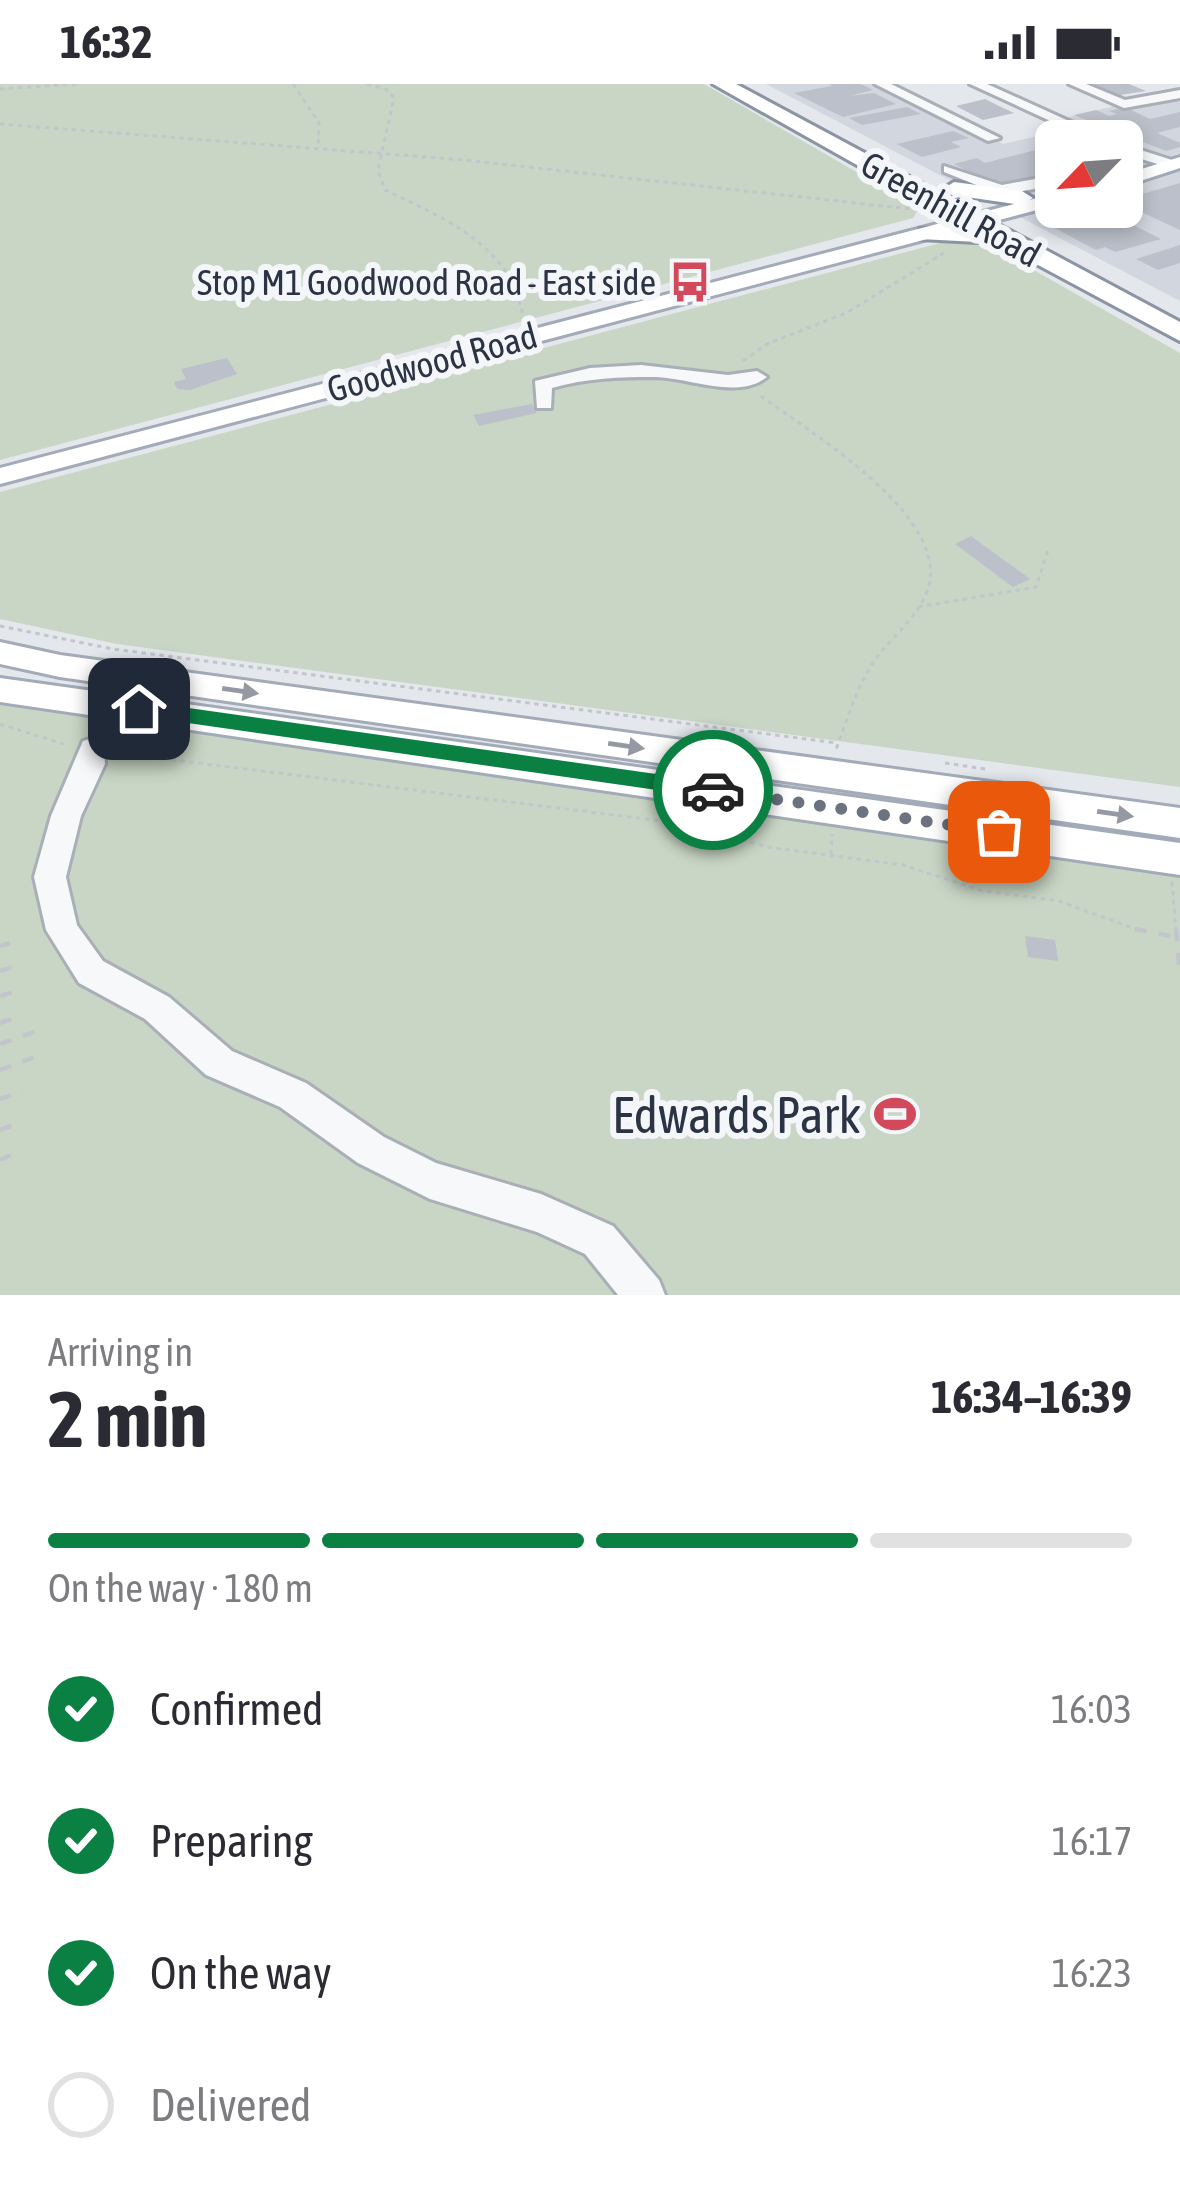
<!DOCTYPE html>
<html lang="en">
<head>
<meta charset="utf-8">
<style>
  :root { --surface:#fff; --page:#f7f7f7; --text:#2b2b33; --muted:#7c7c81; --line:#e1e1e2; --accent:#0b8043 }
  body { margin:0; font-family:"Asap Condensed",sans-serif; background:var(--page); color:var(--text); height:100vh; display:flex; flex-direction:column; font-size:45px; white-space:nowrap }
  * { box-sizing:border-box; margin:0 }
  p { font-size:39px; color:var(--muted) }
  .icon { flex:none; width:66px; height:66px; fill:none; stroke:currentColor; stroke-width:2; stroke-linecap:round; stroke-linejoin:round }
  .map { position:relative; height:1211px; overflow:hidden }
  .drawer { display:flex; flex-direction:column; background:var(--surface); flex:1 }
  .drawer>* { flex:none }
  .needle { width:78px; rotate:245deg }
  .controls { position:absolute; left:1035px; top:36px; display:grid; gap:24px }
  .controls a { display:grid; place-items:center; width:108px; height:108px; border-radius:18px; background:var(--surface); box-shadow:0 6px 18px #0003; font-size:60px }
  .pin { position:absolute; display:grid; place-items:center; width:102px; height:102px; color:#fff; margin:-51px; border-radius:24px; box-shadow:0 6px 18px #0006 }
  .courier { position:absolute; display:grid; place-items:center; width:120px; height:120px; margin:-60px; border:9px solid #0b8043; border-radius:50%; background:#fff; color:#222; box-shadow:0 3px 15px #0007 }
  .overview em { font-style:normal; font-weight:700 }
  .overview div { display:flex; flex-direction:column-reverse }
  .overview { display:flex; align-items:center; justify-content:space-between; height:204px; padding:0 48px }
  h1 { font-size:78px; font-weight:700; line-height:90px }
  .bar { display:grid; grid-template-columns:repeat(4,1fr); gap:18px 12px; align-content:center; height:144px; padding:0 48px }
  .bar i { height:15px; border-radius:9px; background:var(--line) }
  .bar .selected { background:var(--accent) }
  .bar p { grid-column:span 4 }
  ol { padding:0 48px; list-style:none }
  li { display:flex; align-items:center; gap:36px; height:132px }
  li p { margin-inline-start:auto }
  li .icon { padding:12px; border-radius:50%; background:var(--accent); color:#fff; stroke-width:4 }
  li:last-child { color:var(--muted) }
  li i { width:66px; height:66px; border:6px solid var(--line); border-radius:50% }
  .status { display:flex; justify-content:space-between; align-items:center; height:84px; padding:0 60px; background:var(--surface); direction:ltr }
  .status svg { height:33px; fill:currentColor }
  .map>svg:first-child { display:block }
</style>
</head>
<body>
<div class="status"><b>16:32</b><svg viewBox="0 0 49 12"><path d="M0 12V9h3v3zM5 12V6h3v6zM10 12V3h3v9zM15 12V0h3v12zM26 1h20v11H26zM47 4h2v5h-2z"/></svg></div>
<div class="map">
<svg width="1180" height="1211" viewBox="0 0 1180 1211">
  <rect width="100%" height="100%" fill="#e4e7ec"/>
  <path fill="#d2d6de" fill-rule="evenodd" d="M766,0H876L1003,60L1065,46L1049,38L1180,6V217ZM1056,57H1122V123H1056Z"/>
  <path fill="#c9d6c5" d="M0,0H704L919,124L913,134L0,376Z
    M955,155L993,163L1180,269V703L117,560L0,535V408Z
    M0,617L1180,787V1211H0Z"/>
  <path fill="#bbc0ca" d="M829,0H861L873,6L849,12L874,9L896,20L843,33L794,9L832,2Z
    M1082,0H1129L1146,7L1120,11Z
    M985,15L999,22L1014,29L983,36L956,22Z
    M907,23L921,30L862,41L849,34Z
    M1125,23L1150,35L1180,28V43L1157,49L1180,59V63L1166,67L1111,45L1133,39L1128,38L1110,37L1116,40L1106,44L1074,31L1096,26L1109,32L1117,30L1109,27Z
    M953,47L969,54L951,58L961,63L922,73L897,60Z
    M1036,66L1056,76V94L1041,91L999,103L954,80L977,74L985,79Z
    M1180,99V146L1122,119V116Z
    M1097,123L1161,155L1115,168L1105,163L1096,166L1051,142L1059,140L1050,135Z
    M1180,161V179L1158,186L1136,175Z
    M227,274L237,290L190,306L177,305L174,298L186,295L181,285Z
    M532,320L537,329L479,342L473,331Z
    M971,452L1030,495L1013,503L955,460Z
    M1025,852L1055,856L1058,877L1028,873Z"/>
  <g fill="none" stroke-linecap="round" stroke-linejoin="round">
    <g stroke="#a9aeb7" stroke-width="6">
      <path id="minor" d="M875,0H891L1000,54L988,57Z
        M970,0H987L1113,57H1094Z
        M1069,0H1086L1125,16L1180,6V14L1124,24Z
        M1122,60L1172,76L1174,79L1167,83L1122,69Z
        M944,82L1002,101L1056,91V101L1001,111L944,88Z
        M641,281L728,291L757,287L767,293C738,316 690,294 656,293C621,293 586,294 552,304L551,324H537L535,297L590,284Z
        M93,654L103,657L105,680L81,732L66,793L77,841L103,877L169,913L232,967L306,999L384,1053L436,1079L541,1110L613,1142L659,1196L665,1211H618L585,1170L537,1148L430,1115L358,1079L280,1023L206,991L145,935L79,899L46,846L34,793L51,732L83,657Z"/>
    </g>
    <g stroke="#a3abb8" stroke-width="6">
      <path id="major" d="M1180,73V84L1122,103V91Z
        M1056,109V121L0,400V384Z
        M0,558L60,571L1180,724V754L60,593L0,580Z
        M0,594L1180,759V791L0,618Z"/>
    </g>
    <g stroke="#8b94a3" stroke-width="6">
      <path id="highway" d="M713,0H736L1180,238V257L997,159L920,155V145L967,143Z
        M954,98L1022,107L1033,114L1022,121L946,110L943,105Z"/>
    </g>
    <path stroke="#c2c5cb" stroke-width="3" stroke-dasharray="4.5 4.5" stroke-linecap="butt" d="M293,0L319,39L318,62
      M367,0L386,5L394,14L378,86L385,106C444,134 513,162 523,234
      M0,5L77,0
      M0,40L464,76L911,125
      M743,277L767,260L846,229L944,169
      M761,312C809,348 955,434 927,508C917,535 886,557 871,582C855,607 846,640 835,668
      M918,523L1036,503L1048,466
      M0,542L113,565L837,659
      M0,640L67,661
      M118,669L678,739L768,763L903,781L983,807L1059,817L1144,848
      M945,679L985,685
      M831,770L832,750
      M1172,798L1176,848"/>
    <path stroke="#c2c5cb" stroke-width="4.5" stroke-dasharray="12 12" stroke-linecap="butt" d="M1135,845L1180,854
      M1176,845L1180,890
      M0,862L10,859
      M0,887L16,882
      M0,912L19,906
      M0,939L20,932
      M0,960L37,947
      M0,986L35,973
      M0,1015L23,1007
      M0,1046L13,1041
      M0,1076L14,1070"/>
    <use href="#minor" fill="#f7f8fa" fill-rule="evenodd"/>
    <use href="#major" fill="#fff" fill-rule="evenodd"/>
    <use href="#highway" fill="#fff" fill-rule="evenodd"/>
  </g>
  <defs><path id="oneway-solid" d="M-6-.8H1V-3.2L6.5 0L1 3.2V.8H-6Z" transform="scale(3)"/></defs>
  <g fill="#959aa2">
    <use href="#oneway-solid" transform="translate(240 607) rotate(8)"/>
    <use href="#oneway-solid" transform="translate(626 662) rotate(8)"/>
    <use href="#oneway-solid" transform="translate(1115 730) rotate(8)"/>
  </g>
  <path fill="#0b8043" d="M139,617L713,698L724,706L713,714L139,632L129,625Z"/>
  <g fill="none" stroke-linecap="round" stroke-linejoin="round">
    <path stroke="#6c737f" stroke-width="12" stroke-dasharray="0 21.6" d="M713,706L999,748"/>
  </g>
  <defs>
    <g id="bus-bare" transform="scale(3.24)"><path d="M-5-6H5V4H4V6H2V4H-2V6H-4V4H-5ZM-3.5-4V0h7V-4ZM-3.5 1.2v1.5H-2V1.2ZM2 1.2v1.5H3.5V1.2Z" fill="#d1495b" stroke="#f4f6f9" stroke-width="2.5" paint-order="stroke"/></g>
    <g id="stadium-bare" transform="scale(3.24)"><path d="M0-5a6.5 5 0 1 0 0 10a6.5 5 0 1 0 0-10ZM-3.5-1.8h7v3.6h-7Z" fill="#d1495b" stroke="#f4f6f9" stroke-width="2.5" paint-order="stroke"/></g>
  </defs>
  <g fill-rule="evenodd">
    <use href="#bus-bare" x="690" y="198"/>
    <use href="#stadium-bare" x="895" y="1030"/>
  </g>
  <g text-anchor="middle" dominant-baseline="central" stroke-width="12" stroke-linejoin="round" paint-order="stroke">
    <g font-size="36" fill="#2b3445" stroke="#f4f6f9">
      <text transform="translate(951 125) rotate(29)">Greenhill Road</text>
      <text transform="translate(432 278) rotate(-15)">Goodwood Road</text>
    </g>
    <g font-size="36" fill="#2b3445" stroke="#f4f6f9" text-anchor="end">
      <text x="656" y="198">Stop M1 Goodwood Road - East side</text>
    </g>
    <g font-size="51" fill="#2b3445" stroke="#f4f6f9" text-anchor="end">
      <text x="861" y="1030">Edwards Park</text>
    </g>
  </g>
</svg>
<div class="controls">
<a><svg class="needle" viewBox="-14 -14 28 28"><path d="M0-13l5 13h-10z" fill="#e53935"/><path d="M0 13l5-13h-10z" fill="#7c7c81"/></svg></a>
</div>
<div class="pin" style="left:999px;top:748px;background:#ea580c"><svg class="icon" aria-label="bag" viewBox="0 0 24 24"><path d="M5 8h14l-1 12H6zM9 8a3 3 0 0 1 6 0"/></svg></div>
<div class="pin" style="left:139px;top:625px;background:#1f2937"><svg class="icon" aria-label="home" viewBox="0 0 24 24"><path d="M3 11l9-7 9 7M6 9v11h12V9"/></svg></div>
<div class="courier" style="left:713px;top:706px"><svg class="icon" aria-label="car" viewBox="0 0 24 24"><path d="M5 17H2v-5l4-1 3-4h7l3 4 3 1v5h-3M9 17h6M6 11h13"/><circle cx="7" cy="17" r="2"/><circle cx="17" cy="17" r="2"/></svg></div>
</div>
<section class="drawer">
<div class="overview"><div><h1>2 min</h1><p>Arriving in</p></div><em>16:34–16:39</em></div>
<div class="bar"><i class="selected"></i><i class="selected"></i><i class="selected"></i><i></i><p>On the way · 180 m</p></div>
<ol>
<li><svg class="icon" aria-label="check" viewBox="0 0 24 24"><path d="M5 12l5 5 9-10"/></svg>Confirmed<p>16:03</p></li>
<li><svg class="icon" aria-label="check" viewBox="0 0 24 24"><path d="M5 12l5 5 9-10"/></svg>Preparing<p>16:17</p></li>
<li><svg class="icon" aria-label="check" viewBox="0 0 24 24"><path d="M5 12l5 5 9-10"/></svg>On the way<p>16:23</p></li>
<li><i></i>Delivered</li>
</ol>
</section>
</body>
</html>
